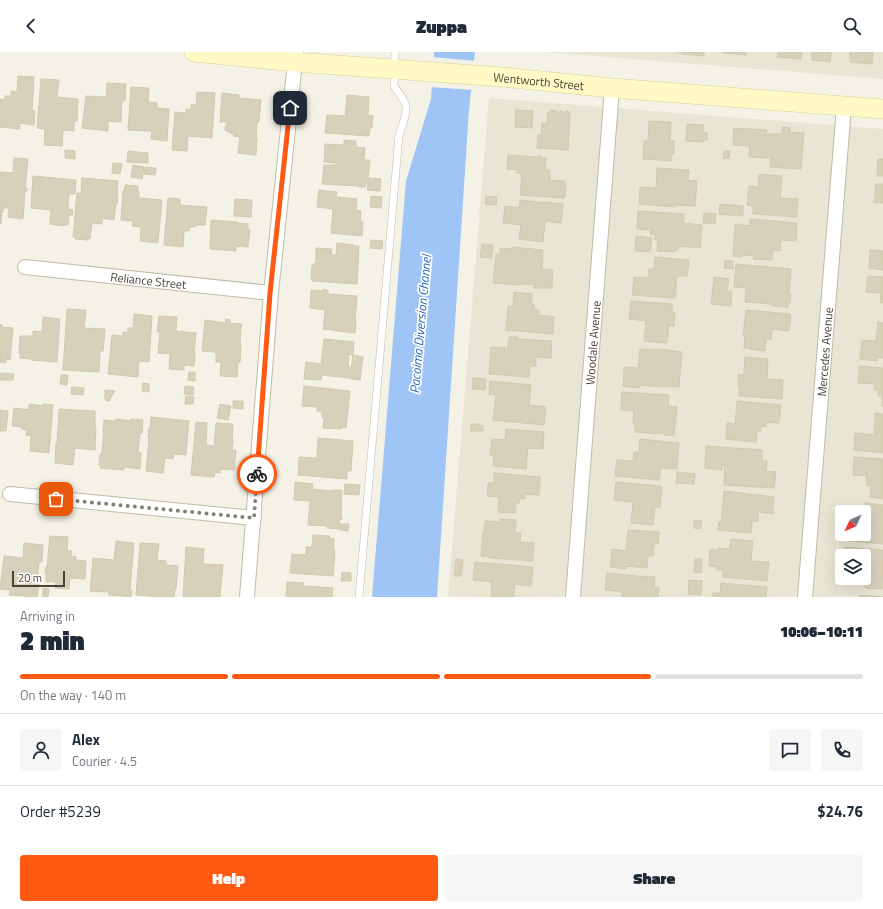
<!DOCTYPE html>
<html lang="en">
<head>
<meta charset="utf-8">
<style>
  :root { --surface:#fff; --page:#f6f6f7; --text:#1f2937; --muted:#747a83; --line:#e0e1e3; --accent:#ff5912 }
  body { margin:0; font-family:"Titillium Web",sans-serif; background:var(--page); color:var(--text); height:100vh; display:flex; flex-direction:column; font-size:15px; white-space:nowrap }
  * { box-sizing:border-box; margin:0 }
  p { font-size:13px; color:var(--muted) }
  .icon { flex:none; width:22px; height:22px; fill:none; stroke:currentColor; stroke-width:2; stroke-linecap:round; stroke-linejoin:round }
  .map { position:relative; height:545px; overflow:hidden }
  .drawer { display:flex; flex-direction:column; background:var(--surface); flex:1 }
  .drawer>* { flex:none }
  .needle { width:26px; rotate:226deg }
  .tools { position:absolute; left:835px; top:453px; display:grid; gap:8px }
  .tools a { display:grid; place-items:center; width:36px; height:36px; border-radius:4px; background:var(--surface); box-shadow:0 4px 16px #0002; font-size:20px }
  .scale { position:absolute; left:12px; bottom:10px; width:53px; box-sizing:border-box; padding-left:4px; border:2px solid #474335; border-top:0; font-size:11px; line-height:14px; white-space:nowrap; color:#474335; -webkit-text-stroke:3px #fff; paint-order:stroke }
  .pin { position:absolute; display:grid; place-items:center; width:34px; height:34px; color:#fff; margin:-17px; border-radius:8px; box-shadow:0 2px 6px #0006 }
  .courier { position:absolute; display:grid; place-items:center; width:40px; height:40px; margin:-20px; border:3px solid #ff5912; border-radius:50%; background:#fff; color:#222; box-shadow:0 1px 5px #0007 }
  .overview em { font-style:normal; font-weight:800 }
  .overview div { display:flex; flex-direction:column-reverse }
  .overview { display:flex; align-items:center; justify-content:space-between; height:68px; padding:0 20px }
  h1 { font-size:26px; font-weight:800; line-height:30px }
  .bar { display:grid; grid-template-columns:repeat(4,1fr); gap:6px 4px; align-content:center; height:48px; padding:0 20px }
  .bar i { height:5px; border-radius:3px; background:var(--line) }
  .bar .on { background:var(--accent) }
  .bar p { grid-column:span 4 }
  .line { display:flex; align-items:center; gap:10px; padding:0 20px; border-top:1px solid var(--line) }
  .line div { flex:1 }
  .round { display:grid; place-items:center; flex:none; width:42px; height:42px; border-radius:4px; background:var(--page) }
  .cta { display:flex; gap:8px; margin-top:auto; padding:8px 20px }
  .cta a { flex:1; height:46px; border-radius:4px; background:var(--accent); color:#fff; font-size:16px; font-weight:800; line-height:46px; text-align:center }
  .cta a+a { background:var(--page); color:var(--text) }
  header { display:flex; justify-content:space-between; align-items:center; height:52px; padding:0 20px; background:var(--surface); font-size:18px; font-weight:800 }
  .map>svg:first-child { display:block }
</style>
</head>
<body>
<header><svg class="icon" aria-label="back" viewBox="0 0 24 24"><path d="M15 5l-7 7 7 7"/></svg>Zuppa<svg class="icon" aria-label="search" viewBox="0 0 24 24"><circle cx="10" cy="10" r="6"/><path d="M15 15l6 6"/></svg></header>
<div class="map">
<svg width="883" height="545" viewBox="0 0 883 545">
  <rect width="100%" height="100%" fill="#f4f2e6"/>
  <path fill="#e8e5d4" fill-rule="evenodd" d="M544,0H883V27Z
    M489,46L883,77V545H448ZM842,460H864V482H842ZM842,504H864V526H842Z"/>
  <path fill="#9ec5f5" d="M434,0H475L469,58L437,545H372L406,129L431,47Z"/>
  <path fill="#f4f2e6" d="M432,5L476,9L473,38L430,35Z"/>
  <path fill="#d7d0bb" stroke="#d2c9ad" d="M677,0H704V4L682,2V1Z
    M723,0H746V3L723,1Z
    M778,0H802L801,7L777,5Z
    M812,0H831L830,10L812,8Z
    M850,0H873L872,12L850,10Z
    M18,24L34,25L32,58L35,59L34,73L20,71V77L0,75V47L5,48V44H11V39L17,40Z
    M41,27L59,28L57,45L78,47L77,69H74V79L63,78L62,94L44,93L45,77L37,76Z
    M107,31L126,32L125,49H122L121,70L108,69V79L82,76L86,44L106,45Z
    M131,35L149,36L148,50L157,51V56L169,57L167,89L151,87L152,79L128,78Z
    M197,40L215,41L212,86L188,84L187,99L172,98L175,60L186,61V57L191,58V52L196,53Z
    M222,41L239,43V46L261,48L259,70H257L256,86H257L256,103L238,101L240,85L234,84V83L225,78L227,70H220Z
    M347,43L369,45L368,63L373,64L372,76H370L369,84L325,81L327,63L345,64Z
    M516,58L533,59L532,76L515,75Z
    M551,58L557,59L556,61H560V59H563V61L565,62L566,59L569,60V62H570L568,98L537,96L538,83H541L542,71L547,72L548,60H551Z
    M649,69L671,70L670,88L674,89V101L672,102L671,109L643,107L644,89H648Z
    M687,72L704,73L703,80L707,81V88H703V90L686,89Z
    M782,75L790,76V80L804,81L801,117L770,115L771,106L749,105L750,94L733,93L734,76L767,78L766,82H782Z
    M344,88L356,89V95L365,96L364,108H370L368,126L381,127L380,139L367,138L368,132H365V135H358V134L322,132L324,113H336V111L324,110L325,92L344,93Z
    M65,98L75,99V107L65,106Z
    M128,99L148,101V111L127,110Z
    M724,99H730L729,106H723Z
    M508,103L538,105V104H541L540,105L546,106L545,118H550V128L565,129V132H566L565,145H564V146L520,143L522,122L517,121V118L507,117Z
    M14,106L28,107L25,136H27V139H25L23,167L8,165L9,156H2V157H3V160H2L1,172H0V120L13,121Z
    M878,107H883V124H877Z
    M113,111L122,112L120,122L112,121Z
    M133,113L144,115L142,127L131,125Z
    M145,115L156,116L155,123L144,122Z
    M657,116L689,118L688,128L697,129L695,154L677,153L676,155L639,152L640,135L656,136Z
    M759,122L782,124L780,146L798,147L797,165L753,162V154L747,153L749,134L758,135Z
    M33,124L76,128L75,142H69L68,157L73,158V163H69L68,173H63V174L50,172L51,158L31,156Z
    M82,126L118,129L117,146L118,147L117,152H116L114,168L102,166V172L92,171L90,187L88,186V188L75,187V185H73L77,141H81Z
    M876,132H883V151L874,150Z
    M125,133L138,134V140H139V146L162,148L158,191L140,189L141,175L132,174L133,169L121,168L123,139H124Z
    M319,138L337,140L336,145L357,147L356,158L361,159L360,170H363L362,184L331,181L333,157L317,155Z
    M371,144L382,145L381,156L370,155Z
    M486,144L497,145L496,153L485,152Z
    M168,146L180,147V153L207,155L205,173H195V175H190L189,179H184L183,195L164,193Z
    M235,147L252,148L251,165L234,164Z
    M520,148L544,151V150L563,152L561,171L545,169L543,190L519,187L521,173L503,171L505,154L519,156Z
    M720,152L743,154V164L719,162Z
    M638,159L684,162L683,171L702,173L700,196L678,194V198H675V200L657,199L658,188H655V183L650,182L651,178L637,177Z
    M704,161L716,162L715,172L703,171Z
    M750,167L797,171L796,189L781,188L780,199L773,198L772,208L753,207L754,204L742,203V205L733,204L735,172L750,174Z
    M211,168L237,170V171L248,172V177L250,178L248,195L236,194V199L210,197Z
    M636,184L652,186L650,200L635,199Z
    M371,188L383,189L382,197L370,196Z
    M337,191L354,193L353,194H359L357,232L312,229V227H311L312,213L316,211V196L332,197L331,203H336Z
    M482,192L493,193L492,206L480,205Z
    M512,195L543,198L542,217L553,218L552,236H534V233L520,232V233L493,231L496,202H500V196L512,197Z
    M870,198L883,199V218L869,216Z
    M655,205L689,208L687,224H677L675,246L632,243L634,225L648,226L649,217H654Z
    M725,209H733V217L724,216Z
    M736,212L791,217L789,242H791L790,251H788V255L772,254V252L745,250L746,236L734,235Z
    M868,224L883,225V251L880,250L881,241L866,240Z
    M714,225L729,227L727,239H732L731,254L711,252Z
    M323,237L328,238V242L357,244L355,268H356L355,281L323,277L325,258L310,256L311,238L323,239Z
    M514,240L532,242L531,252H534V257L539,258L538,263L554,265L553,282L506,278L508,254H513Z
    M631,249L672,252V260H675L674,274L669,273L667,291L644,289L646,269L629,267Z
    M67,257L86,258L84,276L105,277L103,299H100L99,320L63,318Z
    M746,258L790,262V263L791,264L789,278L788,277V279L772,277L771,287H766L765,299L749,297V296H744L745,284H743Z
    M134,262L152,264L149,310L139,309L138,325L108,322L112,283L123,284V280L128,281V276H133Z
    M159,264L177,265L176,279L196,281L194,301H195L194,314L184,313V318L169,317L170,302L158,301L160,280H157Z
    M43,265L60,267L57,310L31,308V307L20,306V301H19L20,284H33V279L42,280Z
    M226,267L230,268V271L242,272V274H241L240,292H241L240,310H238L237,325L220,324L221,310H216V301H215V300L202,299L205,268L225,271Z
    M878,270L883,271V306H877V309L860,307L862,288L876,289Z
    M0,272L2,273V275L13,276L10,308L6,307V311L0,310Z
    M509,285H518V287L552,289L551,306L536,305V314H530L529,325L489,322L491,295L506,296L505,305H507Z
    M324,287L354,290L353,303L349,302L348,314H350L349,326L322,323L321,328L304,327L306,310L321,312Z
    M640,297L660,298L661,297L682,300L679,335L661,334V335L639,333V336L623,334L624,315L638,316Z
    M353,303L363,305L360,328L350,327Z
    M745,305L768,307L767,327L783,328L782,347L739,344V335H738L739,322L744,323Z
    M859,314L883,316V354H882V344H878L879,338H874L875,332L858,331Z
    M189,320H195V329L188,328Z
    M0,321L14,322L13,328H0Z
    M61,323H68L67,333L60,332Z
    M473,326L486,327L485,338L472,337Z
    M490,329L531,333L529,353L546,355L544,373L493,368L496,343L489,342Z
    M143,331L149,332V340L142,339Z
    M185,334L194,335L193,343L184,342Z
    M304,334L350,339L346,376L341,375V377L323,376L324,366L322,365V360L317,359V355L302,354Z
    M72,335L84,336L83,343L71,342Z
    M105,338L115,339L109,349L105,348Z
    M622,340L669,343L668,354L677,355L674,384L664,383V381H660V382L635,380V373L633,372L634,359L621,358Z
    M186,344L194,345L193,352H185Z
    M233,349H243V357L233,356Z
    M737,349L781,353L779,371L766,370V375L761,374V379H757L756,390L726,387L727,371L735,372Z
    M29,352L43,354V352L53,353L49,401L30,399L31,384L26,383L27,378L22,377V375L12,374L14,356L29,358Z
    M220,352L231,354L228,368L217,366Z
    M59,357L95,359V375H96L95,398L75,396L73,413L55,411L56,391H57Z
    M0,358L8,359L6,379H0Z
    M875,361L883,362V401L854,398L855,381L874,383Z
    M151,365L189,369L186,403L174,402L173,407L165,406L163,421L146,419L149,386L148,385L149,376H150Z
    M116,367L131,369V367L143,368L142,381H140L138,401H141L140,417L124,415V418L100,416L101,414L99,413L100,403H101L102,400V399L104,380H103L104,368L115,369Z
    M196,370L207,371L206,393L214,394L216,371L233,372L232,388H233L232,398H236L234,418L220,417V421L215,420L214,425L191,423Z
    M471,372H479V374H483V379H470Z
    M506,377L544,380L543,397L528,396L526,417L493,414L494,404L490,403L492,387L505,388Z
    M318,386L353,389L351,419H347V427L298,423L299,405L317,406Z
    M640,387L679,391L677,417L661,416L659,428L615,424L617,408L633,409L634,400H639Z
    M706,394L762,398V409H767L766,419L776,420L774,436L724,433L725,413H722V418L705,416Z
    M854,405L883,407V447L870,445L871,434L866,433L867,424L853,423Z
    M677,420L695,422L694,432L676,431Z
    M494,421L540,425L539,443L525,442V447L520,446L519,451H516L515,461L498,460L499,445L487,444L488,431H494Z
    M295,430L313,432L312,437L332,439L333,438H342L341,464H342V468L340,467L339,477L327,476V474L308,473L310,449L294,448Z
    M616,430L660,434L659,435H662L660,455H655L653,473L631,471L633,450L614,448Z
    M345,432L360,433L359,443L344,442Z
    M724,439L774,445L773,462L758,460V469H752L751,481L718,478L719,470L721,471Z
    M865,451L883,453V492L848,489V482H864Z
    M500,467L516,468L515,481H521L520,490L534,491L533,509L490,506V505L481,504L483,480H484L485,469L500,470Z
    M694,468L702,469L700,477L694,476Z
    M340,472H349L348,479L340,478Z
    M628,478L659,480L658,492H654L653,504H648L647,516L626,514V517L610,515L612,497L626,499Z
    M313,483L330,484L329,486L334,487V498L335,499L333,524L290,521L292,502L306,503V495H312Z
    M50,484L68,485L67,499H72L71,504L76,505V508L86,509L85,527L70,526L69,537L55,536L56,530H46V520H45L46,515H47Z
    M731,487L753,489L751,509L769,510L767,529L723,525V518H716L717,515L709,514L710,498H718V496L730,497Z
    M116,489L134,491L130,538H132L131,545H123V544L109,543V540L90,539L93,506L114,508Z
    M24,491L43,493L42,510H39L37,531H39L37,545L9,543L10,538L0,537L4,504L23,506Z
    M140,491L159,492L157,508L166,509V513L178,514L176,537H175L174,545H160L136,543Z
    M186,495L204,497L203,512L223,513L220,545H183Z
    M845,495L883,498L882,537L865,536V526H864V504H844Z
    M456,507L463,508L461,524H454Z
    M695,507H702L701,521L694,520Z
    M475,510L533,515L531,534L515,532L514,545H491L492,530L473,528Z
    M342,520L351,521V529H341Z
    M607,521L647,525V524L655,525L654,535L659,536L658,545H622V540L605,538Z
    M689,528L702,529L701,543L688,542Z
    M287,530L304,531L303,534L333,536L332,545H286Z
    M721,531L767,535L766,545H713V541H720Z
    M43,536L49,537L48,545H43Z
    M859,543L883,545H859Z"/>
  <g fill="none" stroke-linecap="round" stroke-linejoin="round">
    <g stroke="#c0bca8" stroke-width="8">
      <path id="lane" d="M359,545L399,83C402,74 407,63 406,54C405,48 397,39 394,34L395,0"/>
    </g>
    <g stroke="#c0bca8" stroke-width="16">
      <g id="street">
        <path id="s1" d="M25,215L271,241"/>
        <path d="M10,442L254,466"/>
        <path d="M247,545L271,241L296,0"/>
        <path id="s2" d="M573,545L612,36"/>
        <path id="s3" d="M805,545L844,54"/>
      </g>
    </g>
    <g stroke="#d7cf93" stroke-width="20">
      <g id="secondary">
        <path id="s4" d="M194,0L295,10L502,25L612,36L883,57"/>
      </g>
    </g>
    <use href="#lane" stroke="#fff" stroke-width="7"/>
    <use href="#street" stroke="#fff" stroke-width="14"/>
    <use href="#secondary" stroke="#fffac5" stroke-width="19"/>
  </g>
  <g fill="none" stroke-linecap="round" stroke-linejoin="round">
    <path stroke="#848073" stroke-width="4" stroke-dasharray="0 7.2" d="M56,447L254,466L257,422"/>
    <path stroke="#ff5912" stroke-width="5" d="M257,422L270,241L290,56"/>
  </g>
  <g text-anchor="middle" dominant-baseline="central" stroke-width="3.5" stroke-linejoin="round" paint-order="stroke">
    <g font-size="12" fill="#474335" stroke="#fff">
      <text stroke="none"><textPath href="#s4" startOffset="346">Wentworth Street</textPath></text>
      <text stroke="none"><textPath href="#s1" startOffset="124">Reliance Street</textPath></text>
      <text stroke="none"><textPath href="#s2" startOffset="255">Woodale Avenue</textPath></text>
      <text stroke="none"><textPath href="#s3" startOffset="246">Mercedes Avenue</textPath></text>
    </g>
    <g font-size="13" font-style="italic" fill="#2766bb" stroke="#fff">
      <text transform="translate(420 272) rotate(-85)">Pacoima Diversion Channel</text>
    </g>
  </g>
</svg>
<div class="tools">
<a><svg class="needle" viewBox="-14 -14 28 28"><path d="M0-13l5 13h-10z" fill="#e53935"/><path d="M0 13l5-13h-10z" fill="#747a83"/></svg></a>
<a><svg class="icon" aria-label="layers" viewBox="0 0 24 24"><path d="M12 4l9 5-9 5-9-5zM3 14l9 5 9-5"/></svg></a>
</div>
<div class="scale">20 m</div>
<div class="pin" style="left:56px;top:447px;background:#ea580c"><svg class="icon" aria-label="bag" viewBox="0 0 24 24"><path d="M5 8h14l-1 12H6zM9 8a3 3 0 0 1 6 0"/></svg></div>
<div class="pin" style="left:290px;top:56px;background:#1f2937"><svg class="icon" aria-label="home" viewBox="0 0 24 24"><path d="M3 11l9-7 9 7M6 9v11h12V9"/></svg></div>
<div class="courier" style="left:257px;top:422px"><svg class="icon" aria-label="bike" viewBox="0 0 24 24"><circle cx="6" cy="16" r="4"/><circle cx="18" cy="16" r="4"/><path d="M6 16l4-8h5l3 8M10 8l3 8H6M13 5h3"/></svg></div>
</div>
<section class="drawer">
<div class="overview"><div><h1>2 min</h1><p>Arriving in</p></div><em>10:06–10:11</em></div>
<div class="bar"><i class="on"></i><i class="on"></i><i class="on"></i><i></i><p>On the way · 140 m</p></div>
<div class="line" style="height:72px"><a class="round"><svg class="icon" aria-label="person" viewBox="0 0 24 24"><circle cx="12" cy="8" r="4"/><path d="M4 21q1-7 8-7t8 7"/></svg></a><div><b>Alex</b><p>Courier · 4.5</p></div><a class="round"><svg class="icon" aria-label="chat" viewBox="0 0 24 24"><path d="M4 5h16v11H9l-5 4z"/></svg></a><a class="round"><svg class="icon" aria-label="phone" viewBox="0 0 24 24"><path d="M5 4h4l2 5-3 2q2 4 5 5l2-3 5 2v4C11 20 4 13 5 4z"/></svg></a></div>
<div class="line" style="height:52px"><div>Order #5239</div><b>$24.76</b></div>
<div class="cta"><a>Help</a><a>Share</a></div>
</section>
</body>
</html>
